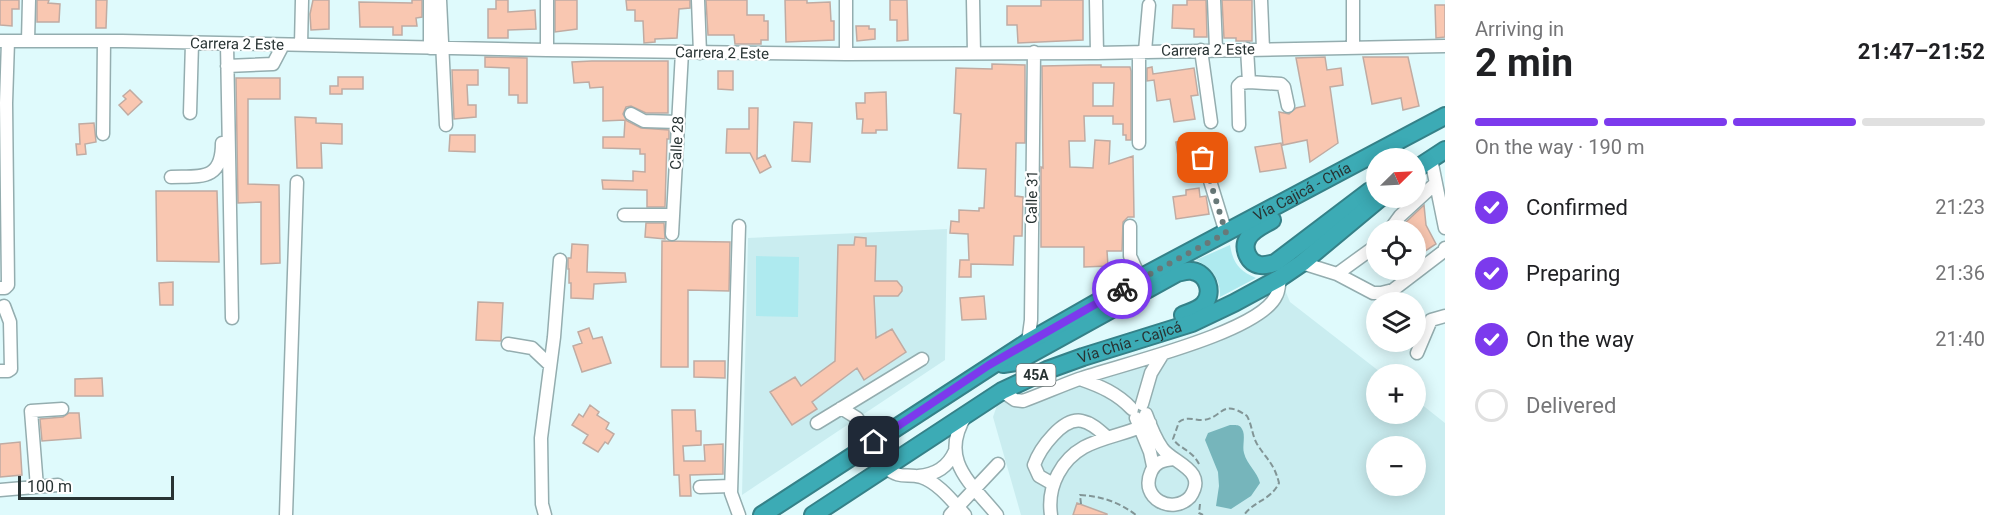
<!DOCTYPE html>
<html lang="en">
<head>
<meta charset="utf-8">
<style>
  :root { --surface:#fff; --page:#f6f6f6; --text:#202124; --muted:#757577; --line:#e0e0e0; --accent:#7c3aed }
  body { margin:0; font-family:Roboto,sans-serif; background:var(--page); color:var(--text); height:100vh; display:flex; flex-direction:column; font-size:22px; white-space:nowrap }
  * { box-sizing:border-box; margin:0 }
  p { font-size:20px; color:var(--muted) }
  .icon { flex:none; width:33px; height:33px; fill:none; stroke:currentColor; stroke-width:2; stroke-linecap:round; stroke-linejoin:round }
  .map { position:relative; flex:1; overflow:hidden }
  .panel { display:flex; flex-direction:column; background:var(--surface); width:570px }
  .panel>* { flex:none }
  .needle { width:39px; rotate:66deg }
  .buttons { position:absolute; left:1366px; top:148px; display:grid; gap:12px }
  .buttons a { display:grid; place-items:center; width:60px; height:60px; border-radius:50%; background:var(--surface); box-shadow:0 3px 15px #0003; font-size:30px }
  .scale { position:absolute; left:18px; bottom:15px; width:156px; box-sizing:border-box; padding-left:6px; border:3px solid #283333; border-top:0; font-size:16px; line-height:21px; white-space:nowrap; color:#283333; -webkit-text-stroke:4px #fff; paint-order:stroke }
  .pin { position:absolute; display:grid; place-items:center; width:51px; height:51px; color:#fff; margin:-26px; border-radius:12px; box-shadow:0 3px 9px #0006 }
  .courier { position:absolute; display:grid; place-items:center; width:60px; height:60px; margin:-30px; border:4px solid #7c3aed; border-radius:50%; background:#fff; color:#222; box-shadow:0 2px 8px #0007 }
  .summary em { font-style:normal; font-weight:700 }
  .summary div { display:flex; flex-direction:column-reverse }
  .summary { display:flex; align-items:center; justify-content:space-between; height:102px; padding:0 30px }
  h1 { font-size:39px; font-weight:700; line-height:45px }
  .bar { display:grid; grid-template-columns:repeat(4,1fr); gap:9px 6px; align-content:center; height:72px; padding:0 30px }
  .bar i { height:8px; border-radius:4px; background:var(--line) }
  .bar .active { background:var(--accent) }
  .bar p { grid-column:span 4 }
  ol { padding:0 30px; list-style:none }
  li { display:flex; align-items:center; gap:18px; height:66px }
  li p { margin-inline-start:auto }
  li .icon { padding:6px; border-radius:50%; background:var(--accent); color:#fff; stroke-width:4 }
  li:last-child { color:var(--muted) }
  li i { width:33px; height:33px; border:3px solid var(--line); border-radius:50% }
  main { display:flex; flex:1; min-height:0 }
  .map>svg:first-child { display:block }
</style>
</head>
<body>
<main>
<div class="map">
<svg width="1445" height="515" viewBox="0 0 1445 515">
  <rect width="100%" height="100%" fill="#dffafc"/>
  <path fill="#caedf0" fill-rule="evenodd" d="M947,229L945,360L742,495L748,238Z
    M1280,278L1290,302L1384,375H1377V414H1416V400L1445,423V515H1021L993,417L1002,391L1015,400L1162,355L1262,311ZM1377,447H1416V486H1377Z"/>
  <path fill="#aeeaef" d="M1230,245C1233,263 1239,271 1256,278L1220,297C1221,278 1211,268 1196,260Z
    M756,256L799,257L798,317L756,316Z"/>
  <path fill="#76b5bb" d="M1230,425C1235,425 1240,424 1242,429C1246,435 1242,446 1244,453C1247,465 1257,471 1260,483L1251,496L1231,509L1216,506L1219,486L1218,472L1205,440L1208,433Z"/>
  <path fill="#f9c7b1" stroke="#c0aba2" stroke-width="1.5" fill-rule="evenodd" d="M0,0H19V9H12V26L0,25Z
    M37,0H49L48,3L60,4L59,22H37Z
    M96,0H107L106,28H96Z
    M313,0H329V29L311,30L310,14Z
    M412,0H422V17L416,18L417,26H402V35H393V27H360L359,2L412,3Z
    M496,0H508V12L535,10L536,29L508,30V38H488V9H496Z
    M555,0H577V29L555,32Z
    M626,0H690V8L679,9L677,38L655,39V42L644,43L643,21H635V10H627Z
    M706,0H747V15H764V21H768V40H761V44H735L734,35H708Z
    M785,0H807V3L830,2L831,21H834V40L786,42Z
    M890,0H907L908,40L897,41V20H890Z
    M1041,0H1083V40L1018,43L1017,25H1007V6H1041Z
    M1187,0H1206L1207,37H1194V29L1172,28L1173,5H1187Z
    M1222,0H1252V41H1236V38H1224Z
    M1435,5H1445V37L1436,38Z
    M856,26H869V29H875V39L857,41Z
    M485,57L527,58V103H518V95H509V68L485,67Z
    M1325,57L1327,70L1341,68L1343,85L1330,87L1338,143L1310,162L1307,140L1283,145L1279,112L1289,114L1296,108L1305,106L1296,58Z
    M1363,57H1408L1419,106L1403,110L1401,98L1372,104Z
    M592,61H668V113H646L631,106L626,107L623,114L627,121L641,128L669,130V139H667L665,207H647V190L603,189L602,180L633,181V171L645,172V154H640V149L603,148V137H624L625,120L603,121V87L590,88L589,82L574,83L572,62Z
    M992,64L1025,65V143H1016L1015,196L1023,197L1022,236H1014L1013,265L971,264V277H959L960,260H969L968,234L950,233L951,221L959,222V210L979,211V208H984L986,169L958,168L961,114L954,113L956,68L992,69Z
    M1090,65H1101V67H1130L1131,71V140H1126V135H1123V124H1113V116H1084L1085,141H1069L1070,167L1093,168L1095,140L1110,141L1109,164L1133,156L1134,217H1128L1123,222L1122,251H1107L1108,266L1084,267V247H1041V167L1043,168L1042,66ZM1093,83H1114L1113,106H1093Z
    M1152,67L1153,74L1194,68L1198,95L1191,96L1195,119L1174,122L1170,99L1157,101L1154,80L1147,81V68Z
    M452,70H478V85H467L468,105H476V117L454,119Z
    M718,71H733V90L718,89Z
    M338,77H363V89H342V94H330V86H338Z
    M236,78H280V99H248V184L279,185L280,263L261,264V202L238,203Z
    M130,90L142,102L128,115L119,105L126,99L123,96Z
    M886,92L887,130H876V133H862L863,119H857L856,103H865V93Z
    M749,108H758L757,159L765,155L771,167L760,173L750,153H726L727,129H749Z
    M295,117L316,118V123L342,124V144L321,143L322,168H297Z
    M794,122L812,123L810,162L792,161Z
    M94,123L96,142L85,144L86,154L77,155L76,144H80L79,124Z
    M1218,134L1221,147L1178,156L1176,142Z
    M450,135H475V152L449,151Z
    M1281,143L1286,168L1260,172L1255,147Z
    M1199,188L1200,197L1206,196L1209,214L1176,219L1173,197L1186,195V190Z
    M156,191H217L219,262L157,261Z
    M1424,205L1426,225L1436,244L1416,257V231H1399L1406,222Z
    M646,223H664L665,239L645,237Z
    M855,237L866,238V246H876L875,281H897L902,287V291L898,296H874L876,338L892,329L906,352L864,380L857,368L812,402L817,409L792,425L770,392L795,377L801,386L835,361L838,245H854Z
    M662,241L730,242L729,291L688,290V367H661Z
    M572,244L588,245L587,272L625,273L626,282L594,284L593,299L571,298V283H569V269H568V258H571Z
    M173,282V305H160L159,283Z
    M984,296L986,319L962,320L960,298Z
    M478,302L503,303L501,341L476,340Z
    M589,328L593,339L602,337L611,363L582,372L573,346L582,343L578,332Z
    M694,361H725V378L694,377Z
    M102,378L103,396H75V379Z
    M590,405L599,412L597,415L609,423L606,429L614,434L608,444L605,442L598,452L583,443L588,435L572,425L579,414L583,417Z
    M672,410H695L696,431H701V445L683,446L684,461H705L704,445L723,444V474L690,475L691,496H680L679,475H674Z
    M69,413H79L81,438L42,441L40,419L63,417Z
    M20,442L22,475L0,477V444Z
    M1077,503L1107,514V515H1073Z"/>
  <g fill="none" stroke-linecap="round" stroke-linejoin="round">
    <g stroke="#94adaf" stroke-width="15">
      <path id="minor" d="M430,0V48
        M440,0L446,125
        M698,0L700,53
        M846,0V54
        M973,0L974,53
        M1096,0L1097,53
        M1214,0L1216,49
        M1261,0L1263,49
        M1353,0V47
        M0,41H122L547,50L846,54L1097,53L1445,46
        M28,41L29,0
        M227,44L232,318
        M301,45L302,0
        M547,50V0
        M1201,50L1211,122
        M1145,51L1149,5
        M1139,52V143
        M227,66L273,64L283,45
        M1249,82L1281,84L1284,87L1288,106
        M190,113L192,43
        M631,114L644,121L678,122
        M1239,125L1238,86L1241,83L1249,82L1247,49
        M103,134L104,41
        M1203,158L1226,233
        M1431,159L1445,228
        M171,177C201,176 222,181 222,143
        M624,215H673
        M739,226L731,493L739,515
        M1130,226V256L1140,278
        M1389,231L1400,216L1436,183
        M672,234L682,52
        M1302,263L1337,274L1373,293H1381L1393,290L1444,251L1445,248
        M1337,274L1377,245
        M0,288H5L8,285L6,103L8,41
        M1028,342L1031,320L1034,52
        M508,344L532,348L550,365
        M1417,353L1431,320L1445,316
        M0,371H8L11,369L10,322L4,306
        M1080,379C1100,386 1117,393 1132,409
        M1002,391L1015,400L1023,401C1042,394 1060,386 1079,379C1118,365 1259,333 1276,296C1279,292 1279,284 1280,278
        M1142,404L1151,373L1162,355
        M841,408L857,418L874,442
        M1146,414C1150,425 1155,438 1162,448C1172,463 1209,470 1190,497C1173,515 1139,499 1151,472C1155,462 1163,460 1174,459
        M966,415C938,460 971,483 997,515
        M1136,418L1150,452L1153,466
        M817,423L922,359
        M884,467C902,480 905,473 921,477C939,483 953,502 965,515
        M918,476C936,475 948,467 955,451
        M1053,484L1039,476L1034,465C1040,448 1063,417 1082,421C1092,423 1100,431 1107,437
        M37,487L31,411L62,409
        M700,487L731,486
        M0,490L58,485
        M286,515L297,182
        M545,515L542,504L541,438L554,337L560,260
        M950,515L998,464
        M1051,515C1049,501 1051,487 1058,474C1078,436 1116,440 1150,423"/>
    </g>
    <g stroke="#358188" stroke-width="20">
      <g id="highway">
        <path d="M1416,169L1445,150"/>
        <path d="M1272,220C1264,225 1253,229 1248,238C1242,248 1248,263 1260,265C1265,266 1270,264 1275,263L1370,191L1377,189"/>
        <path d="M1003,364L1016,362L1177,273C1182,272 1187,270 1192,271C1207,273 1214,292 1204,304C1199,310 1190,312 1183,315"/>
        <path id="s1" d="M762,515L1028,342L1140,278L1445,116"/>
        <path id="s2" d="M813,515L1002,391L1047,370L1083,357L1192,323L1234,303L1280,278L1302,263L1380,198"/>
      </g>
    </g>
    <path stroke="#829596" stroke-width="2" stroke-dasharray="6 3" stroke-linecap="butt" d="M1199,464C1191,449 1181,450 1173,439L1179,422C1187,416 1193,420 1203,420C1223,418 1221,398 1247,416C1252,425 1252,435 1257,444C1267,460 1274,463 1279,483C1271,500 1254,501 1244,515
      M1081,504L1080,495C1101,496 1119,502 1136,515
      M1200,504L1199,513L1203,515"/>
    <use href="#minor" stroke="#fff" stroke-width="12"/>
    <use href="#highway" stroke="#3cabb5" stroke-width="16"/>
  </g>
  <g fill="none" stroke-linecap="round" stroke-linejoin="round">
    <path stroke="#687979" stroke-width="6" stroke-dasharray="0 10.8" d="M1122,289L1226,233L1203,158"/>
    <path stroke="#7c3aed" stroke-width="8" d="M874,442L989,365L1122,289"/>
  </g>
  <g text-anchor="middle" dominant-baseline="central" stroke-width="4.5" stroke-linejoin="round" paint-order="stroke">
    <rect fill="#fff" stroke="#687070" stroke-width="1.5" x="1016.5" y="364" width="39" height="22" rx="4.5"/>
    <g font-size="14" font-weight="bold" fill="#283333">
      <text x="1036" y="375">45A</text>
    </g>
    <g font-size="15" fill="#283333" stroke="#fff">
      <text transform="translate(237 44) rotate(1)">Carrera 2 Este</text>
      <text transform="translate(1208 50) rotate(-1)">Carrera 2 Este</text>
      <text transform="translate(722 53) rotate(1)">Carrera 2 Este</text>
      <text transform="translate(677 143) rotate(-87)">Calle 28</text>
      <text stroke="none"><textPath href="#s1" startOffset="630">Vía Cajicá - Chía</textPath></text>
      <text transform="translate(1032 197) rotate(-89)">Calle 31</text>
      <text stroke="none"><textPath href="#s2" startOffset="363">Vía Chía - Cajicá</textPath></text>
    </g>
  </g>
</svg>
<div class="buttons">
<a><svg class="needle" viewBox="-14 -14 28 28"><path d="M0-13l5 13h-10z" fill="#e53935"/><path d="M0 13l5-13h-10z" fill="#757577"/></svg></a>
<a><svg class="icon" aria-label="locate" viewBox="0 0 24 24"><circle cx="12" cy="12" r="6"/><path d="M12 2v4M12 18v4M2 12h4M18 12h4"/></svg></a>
<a><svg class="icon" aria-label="layers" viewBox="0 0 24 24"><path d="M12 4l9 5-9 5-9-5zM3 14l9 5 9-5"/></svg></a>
<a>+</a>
<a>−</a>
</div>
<div class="scale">100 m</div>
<div class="pin" style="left:1203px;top:158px;background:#ea580c"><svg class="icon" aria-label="bag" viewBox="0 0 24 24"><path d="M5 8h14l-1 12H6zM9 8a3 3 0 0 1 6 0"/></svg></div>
<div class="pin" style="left:874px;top:442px;background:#1f2937"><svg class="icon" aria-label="home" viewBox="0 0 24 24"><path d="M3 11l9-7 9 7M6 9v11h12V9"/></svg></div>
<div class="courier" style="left:1122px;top:289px"><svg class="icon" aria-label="bike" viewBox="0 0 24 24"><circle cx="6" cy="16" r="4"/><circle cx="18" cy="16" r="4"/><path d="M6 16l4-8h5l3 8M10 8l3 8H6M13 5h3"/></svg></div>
</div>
<section class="panel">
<div class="summary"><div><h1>2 min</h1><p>Arriving in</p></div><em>21:47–21:52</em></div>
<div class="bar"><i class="active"></i><i class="active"></i><i class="active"></i><i></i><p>On the way · 190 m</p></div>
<ol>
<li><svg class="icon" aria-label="check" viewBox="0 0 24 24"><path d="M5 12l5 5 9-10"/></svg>Confirmed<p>21:23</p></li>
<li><svg class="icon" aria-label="check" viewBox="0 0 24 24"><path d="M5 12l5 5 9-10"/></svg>Preparing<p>21:36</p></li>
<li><svg class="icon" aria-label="check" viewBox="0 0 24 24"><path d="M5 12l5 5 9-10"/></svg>On the way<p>21:40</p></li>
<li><i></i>Delivered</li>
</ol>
</section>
</main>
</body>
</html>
